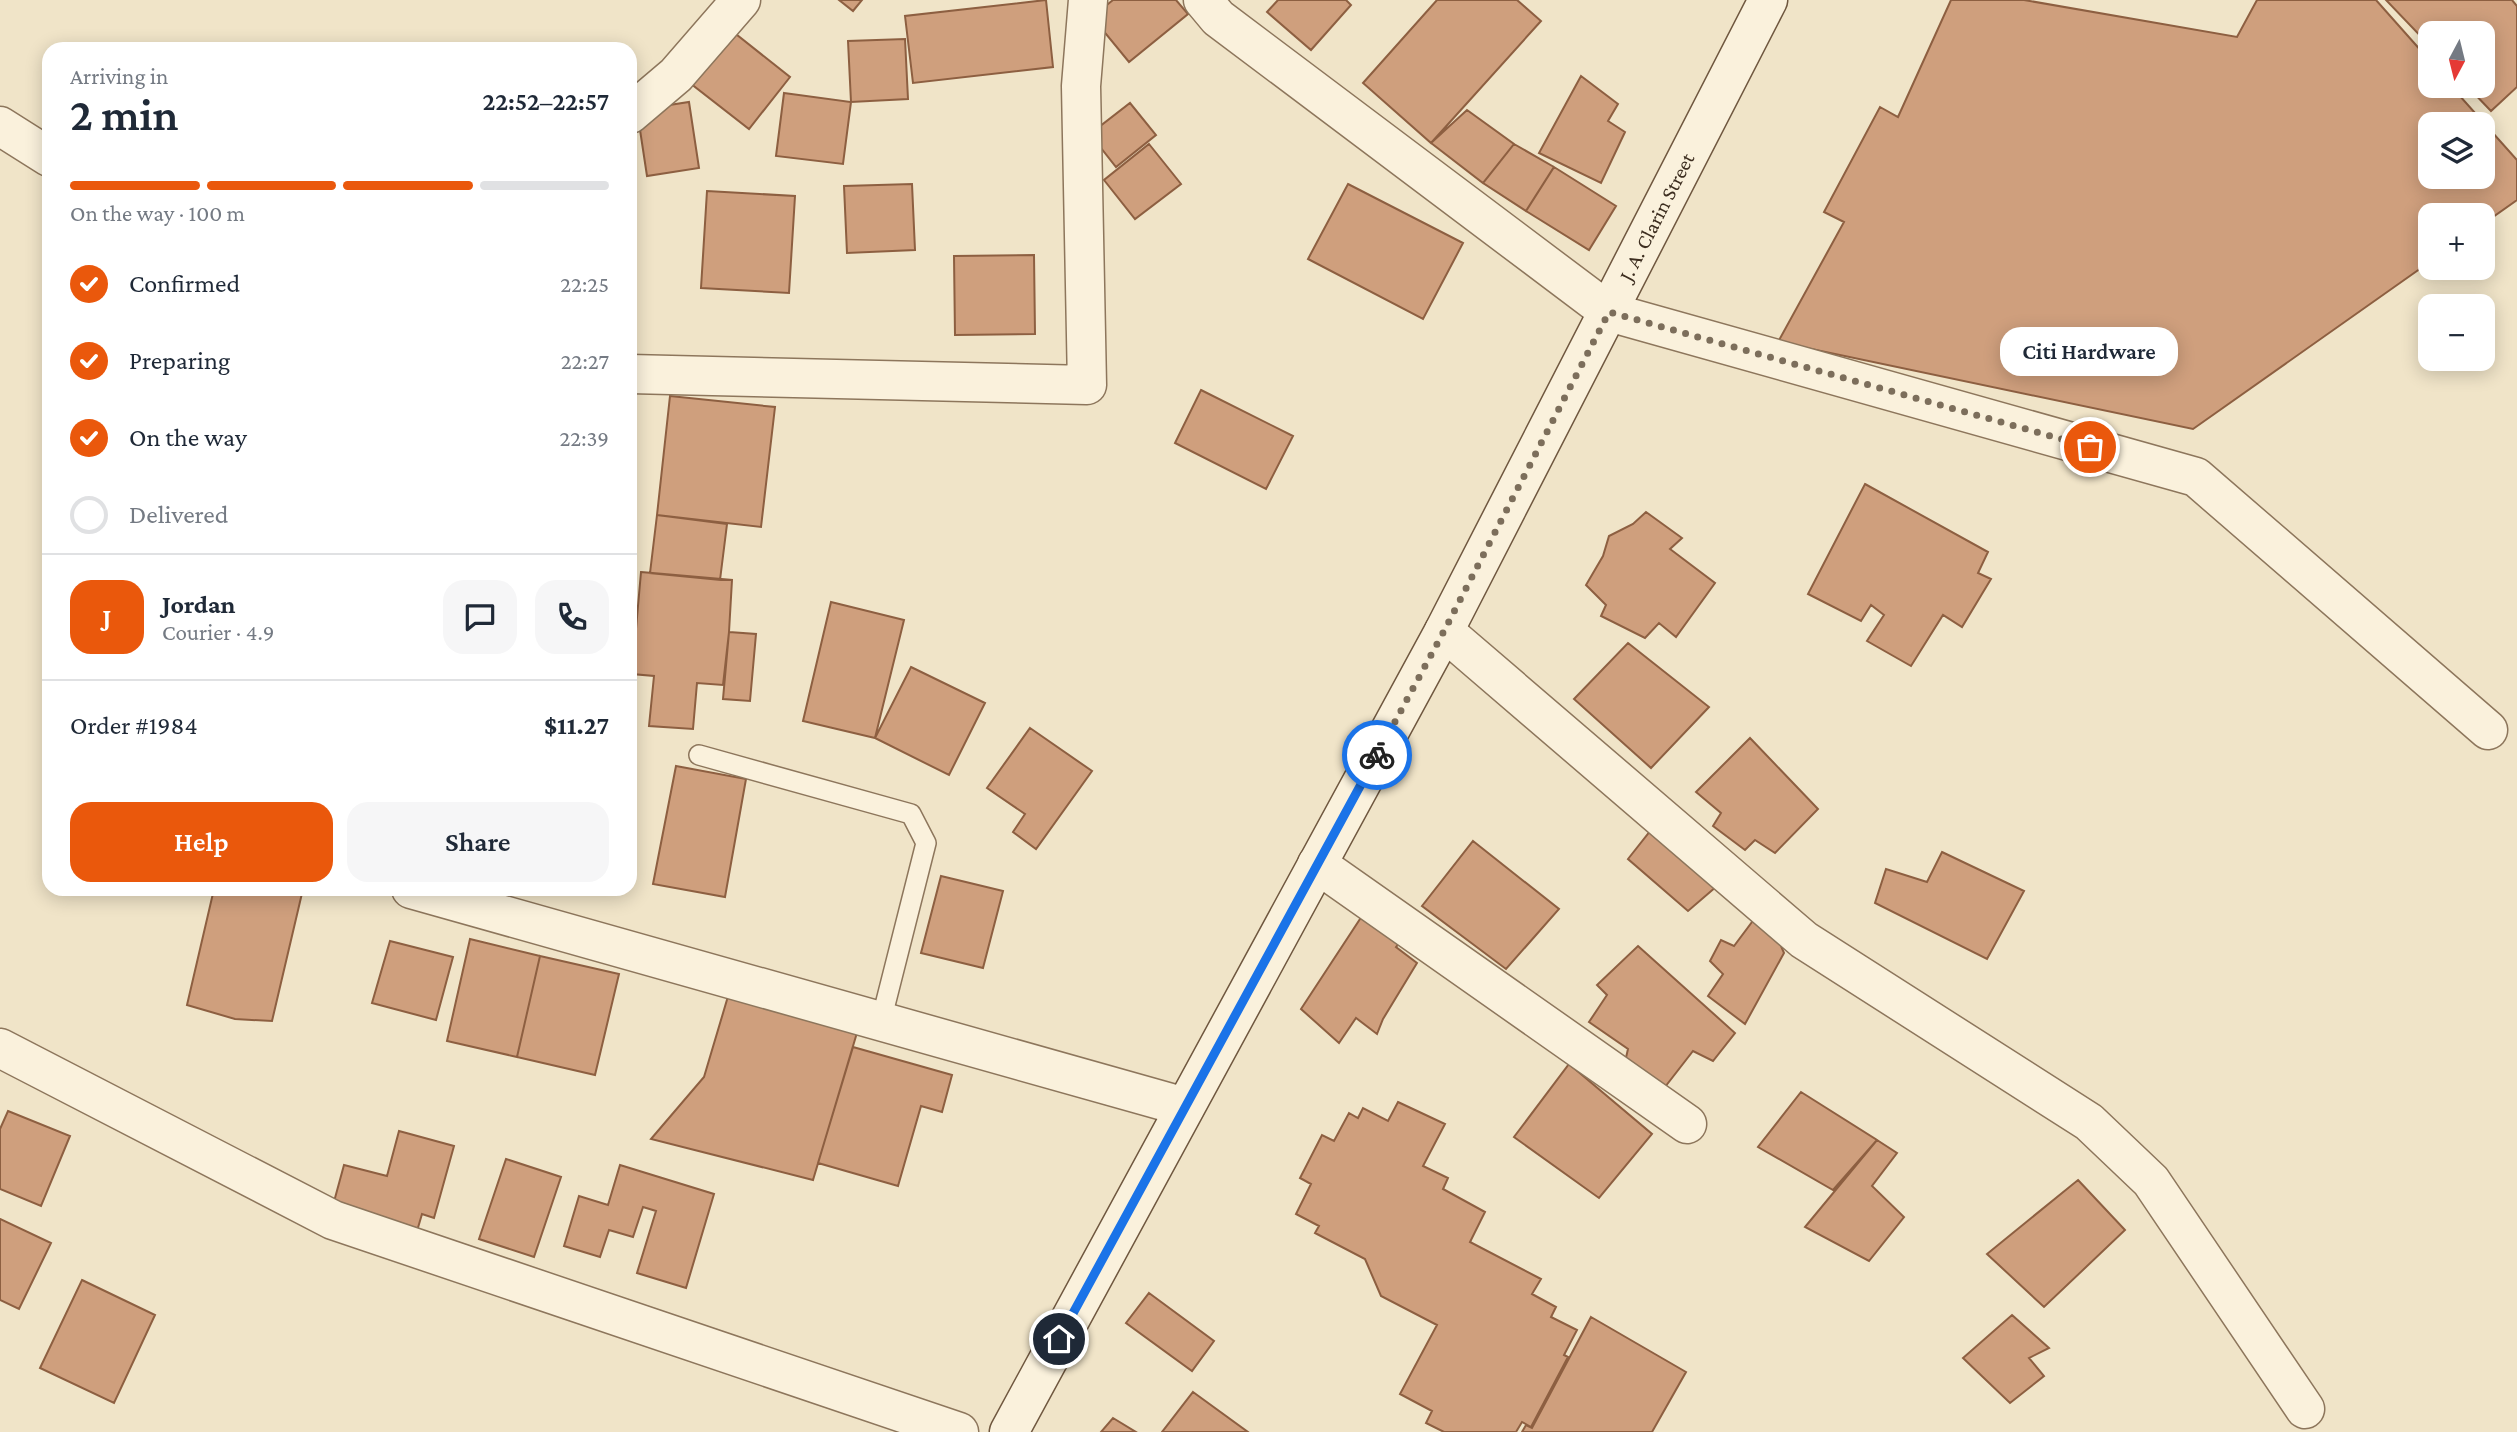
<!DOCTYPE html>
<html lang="en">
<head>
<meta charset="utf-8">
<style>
  :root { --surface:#fff; --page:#f6f6f7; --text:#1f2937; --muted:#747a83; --line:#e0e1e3; --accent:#ea580c }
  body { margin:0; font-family:"Crimson Pro",serif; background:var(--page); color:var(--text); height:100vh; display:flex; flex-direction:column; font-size:26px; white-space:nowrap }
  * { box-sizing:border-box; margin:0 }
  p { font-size:23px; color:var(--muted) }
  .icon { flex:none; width:38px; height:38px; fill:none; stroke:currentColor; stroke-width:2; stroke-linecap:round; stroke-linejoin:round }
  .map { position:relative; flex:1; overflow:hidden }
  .side { position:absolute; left:42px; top:42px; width:595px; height:854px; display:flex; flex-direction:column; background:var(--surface); border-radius:21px; box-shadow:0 4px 18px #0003 }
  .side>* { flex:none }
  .needle { width:46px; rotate:187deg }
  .buttons { position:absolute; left:2418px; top:21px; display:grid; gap:14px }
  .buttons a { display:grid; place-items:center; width:77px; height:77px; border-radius:14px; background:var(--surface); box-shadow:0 4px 18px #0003; font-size:35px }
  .pin { position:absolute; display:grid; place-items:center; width:60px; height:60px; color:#fff; margin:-30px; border:4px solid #fff; border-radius:50%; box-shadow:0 2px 7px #0007 }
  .courier { position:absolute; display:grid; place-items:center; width:70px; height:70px; margin:-35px; border:5px solid #1a73e8; border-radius:50%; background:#fff; color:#222; box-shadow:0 2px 9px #0007 }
  .bubble { position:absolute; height:49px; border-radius:21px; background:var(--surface); box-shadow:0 4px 18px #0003; font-size:23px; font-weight:600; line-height:49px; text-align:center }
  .head em { font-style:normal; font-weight:600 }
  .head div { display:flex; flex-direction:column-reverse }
  .head { display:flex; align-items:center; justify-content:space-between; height:119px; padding:0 28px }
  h1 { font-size:46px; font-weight:600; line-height:52px }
  .bar { display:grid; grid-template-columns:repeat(4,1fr); gap:10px 7px; align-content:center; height:84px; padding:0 28px }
  .bar i { height:9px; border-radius:5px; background:var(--line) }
  .bar .on { background:var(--accent) }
  .bar p { grid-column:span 4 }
  .line { display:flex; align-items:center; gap:18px; padding:0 28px; border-top:2px solid var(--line) }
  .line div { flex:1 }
  .round { display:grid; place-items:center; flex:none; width:74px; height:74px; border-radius:21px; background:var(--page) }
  ol { padding:0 28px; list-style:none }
  li { display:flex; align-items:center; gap:21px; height:77px }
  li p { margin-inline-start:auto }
  li .icon { padding:7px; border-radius:50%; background:var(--accent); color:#fff; stroke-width:4 }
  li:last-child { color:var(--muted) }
  li i { width:38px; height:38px; border:4px solid var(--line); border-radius:50% }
  .primary-button { display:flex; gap:14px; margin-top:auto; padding:14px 28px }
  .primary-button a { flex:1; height:80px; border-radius:21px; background:var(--accent); color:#fff; font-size:28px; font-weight:600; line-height:80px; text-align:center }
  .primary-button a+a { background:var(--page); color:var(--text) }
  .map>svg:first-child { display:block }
</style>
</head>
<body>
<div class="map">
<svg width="2517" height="1432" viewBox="0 0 2517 1432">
  <rect width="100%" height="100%" fill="#f0e4c8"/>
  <path fill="#cf9f7d" stroke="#8d5f41" stroke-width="2" fill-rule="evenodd" d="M839,0H862L853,11Z
    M1046,0L1053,67L913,83L905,16Z
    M1113,0H1176L1188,14L1129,62L1092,17Z
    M1278,0H1346L1351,5L1311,50L1267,12Z
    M1437,0H1517L1541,21L1431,143L1363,83Z
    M1951,0H2024L2237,37L2257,0H2376L2431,62V86H2451L2517,160V200L2483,224V215H2431V261L2193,429L1778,342L1844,222L1824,212L1880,107L1898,117ZM2431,124H2483V177H2431Z
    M2386,0H2512L2517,6V87L2491,111L2467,86H2483V33H2431V47Z
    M722,23L790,77L749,129L681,76Z
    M905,39L908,99L851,102L848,41Z
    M1581,76L1618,104L1608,121L1625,132L1601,183L1539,153Z
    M784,93L851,102L843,164L776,156Z
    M689,102L699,168L647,176L637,110Z
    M1130,103L1156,135L1116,167L1090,134Z
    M1467,110L1514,144L1483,183L1431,143Z
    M1149,144L1181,184L1135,219L1104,180Z
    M1514,144L1554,167L1526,211L1483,183Z
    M1554,167L1616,206L1589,250L1526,211Z
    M912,184L915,250L847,253L844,186Z
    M1348,184L1463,243L1423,319L1308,259Z
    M707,191L795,196L789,293L701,288Z
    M1034,255L1035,334L955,335L954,256Z
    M1201,390L1293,436L1266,489L1175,443Z
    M670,396L775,407L761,527L657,515Z
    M1865,484L1988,552L1978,573L1991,579L1962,627L1943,615L1911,666L1867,641L1884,615L1871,605L1861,621L1808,594Z
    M1646,512L1682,538L1670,549L1715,583L1676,637L1659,623L1645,638L1601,616L1606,605L1586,585L1603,556L1609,536L1633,524Z
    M657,515L727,524L720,580L650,573Z
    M641,572L732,580L729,632L723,685L697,683L693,729L649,726L654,676L632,674Z
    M831,602L904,620L875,738L803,721Z
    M729,632L756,634L750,701L723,699Z
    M1628,643L1709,707L1651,768L1574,699Z
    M911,667L985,703L949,775L875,738Z
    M1030,728L1092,771L1036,849L1013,832L1025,814L987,788Z
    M1750,738L1818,809L1775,853L1755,840L1745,850L1713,826L1721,813L1696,792Z
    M676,766L746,779L725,897L653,884Z
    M1651,830L1717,886L1688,911L1628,859Z
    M1473,841L1559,909L1506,969L1422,906Z
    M1942,852L2024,891L1987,959L1875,903L1886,869L1927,882Z
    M941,876L1003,891L983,968L921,953Z
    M214,889H303L272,1021L235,1019L187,1005Z
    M1764,906L1784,953L1745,1024L1708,996L1723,974L1710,961L1721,940L1734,946Z
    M1362,916L1406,935L1396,947L1417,963L1383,1019L1377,1034L1356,1018L1339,1043L1301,1009Z
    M470,939L540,956L517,1057L447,1041Z
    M390,941L453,957L436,1020L372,1003Z
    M1638,946L1735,1033L1713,1061L1693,1051L1665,1087L1625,1062L1628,1049L1589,1022L1607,995L1597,985Z
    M540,956L619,974L595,1075L517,1057Z
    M729,993L859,1026L813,1180L651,1139L704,1077Z
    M853,1047L952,1075L942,1112L921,1106L898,1186L818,1163Z
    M1569,1064L1652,1134L1599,1198L1514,1137Z
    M1801,1092L1877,1140L1833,1190L1758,1147Z
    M1398,1102L1445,1124L1423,1166L1448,1178L1443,1189L1485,1212L1470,1242L1541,1279L1532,1294L1556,1307L1551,1317L1577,1330L1564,1355L1568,1357L1531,1427L1522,1422L1516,1432H1444L1426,1423L1432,1411L1400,1394L1437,1325L1381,1296L1365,1259L1315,1233L1319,1226L1296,1214L1311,1184L1300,1178L1322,1135L1334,1141L1349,1113L1358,1118L1363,1108L1388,1121Z
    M8,1111L70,1136L41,1206L0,1189V1129Z
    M399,1131L454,1146L434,1218L422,1214L417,1231L332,1209L344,1165L387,1176Z
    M1877,1140L1897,1153L1872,1186L1904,1217L1869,1261L1805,1227Z
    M506,1159L561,1177L534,1257L479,1239Z
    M620,1165L714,1194L686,1288L637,1273L656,1211L643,1207L633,1237L609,1230L600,1257L564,1246L579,1196L608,1205Z
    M2078,1180L2125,1230L2044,1307L1987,1254Z
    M0,1219L51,1243L19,1309L0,1300Z
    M82,1280L155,1315L114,1403L40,1368Z
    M1149,1293L1214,1341L1192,1371L1126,1323Z
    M2012,1315L2049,1348L2029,1358L2044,1376L2010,1403L1963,1358Z
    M1591,1317L1686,1372L1652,1432H1522L1526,1425L1532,1428Z
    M1193,1392L1248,1432H1162Z
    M1113,1418L1136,1432H1101Z"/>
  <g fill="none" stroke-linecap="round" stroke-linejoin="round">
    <g stroke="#8d765c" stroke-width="22">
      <path id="lane" d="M699,755L911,814L926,843L881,1021"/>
    </g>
    <g stroke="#8d765c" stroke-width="41">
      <path id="street" d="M1203,0L1218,18L1609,312L2196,477L2488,730
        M630,114L676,75L741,0
        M0,126L49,157
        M630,374L1087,385L1081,86L1088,0
        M1444,631L1804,940L2089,1122L2151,1181L2305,1409
        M1317,864L1687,1124
        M411,889L1185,1107
        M0,1048L333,1220L959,1432"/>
    </g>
    <g stroke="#6f573f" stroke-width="41">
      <g id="secondary">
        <path id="s1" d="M1009,1432L1444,631L1768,0"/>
      </g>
    </g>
    <use href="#lane" stroke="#faf1dc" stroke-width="19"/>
    <use href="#street" stroke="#faf1dc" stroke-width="38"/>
    <use href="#secondary" stroke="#faf1dc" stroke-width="38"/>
  </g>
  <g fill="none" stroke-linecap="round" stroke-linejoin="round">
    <path stroke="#7c6e5b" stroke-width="7" stroke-dasharray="0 12.6" d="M1377,755L1444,631L1609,312L2090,447"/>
    <path stroke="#1a73e8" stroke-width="9" d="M1059,1339L1377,755"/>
  </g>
  <g text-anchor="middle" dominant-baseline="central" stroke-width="5" stroke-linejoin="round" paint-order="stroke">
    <g font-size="21" fill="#3d2e20" stroke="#f7eed8">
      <text stroke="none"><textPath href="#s1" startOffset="1377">J. A. Clarin Street</textPath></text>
    </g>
  </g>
</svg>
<div class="buttons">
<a><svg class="needle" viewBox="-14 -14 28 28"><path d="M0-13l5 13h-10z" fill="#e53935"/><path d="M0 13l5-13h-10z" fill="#747a83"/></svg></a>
<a><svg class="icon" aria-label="layers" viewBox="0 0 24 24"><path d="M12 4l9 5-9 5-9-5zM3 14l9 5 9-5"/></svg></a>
<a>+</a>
<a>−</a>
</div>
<div class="pin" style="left:2090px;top:447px;background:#ea580c"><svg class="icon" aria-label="bag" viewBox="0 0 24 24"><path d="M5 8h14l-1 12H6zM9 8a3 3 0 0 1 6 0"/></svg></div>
<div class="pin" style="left:1059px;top:1339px;background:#1f2937"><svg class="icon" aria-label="home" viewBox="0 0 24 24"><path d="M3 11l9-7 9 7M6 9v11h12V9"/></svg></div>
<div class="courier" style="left:1377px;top:755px"><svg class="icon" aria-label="bike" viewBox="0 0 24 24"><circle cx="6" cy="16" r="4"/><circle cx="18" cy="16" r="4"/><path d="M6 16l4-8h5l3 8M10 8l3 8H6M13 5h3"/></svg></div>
<div class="bubble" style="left:2000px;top:327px;width:178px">Citi Hardware</div>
<section class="side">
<div class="head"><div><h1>2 min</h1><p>Arriving in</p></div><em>22:52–22:57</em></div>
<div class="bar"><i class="on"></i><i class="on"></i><i class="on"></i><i></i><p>On the way · 100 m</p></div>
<ol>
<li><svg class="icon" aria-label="check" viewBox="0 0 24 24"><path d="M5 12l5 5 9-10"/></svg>Confirmed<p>22:25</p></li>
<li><svg class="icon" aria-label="check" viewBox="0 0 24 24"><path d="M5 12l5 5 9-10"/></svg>Preparing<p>22:27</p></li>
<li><svg class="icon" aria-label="check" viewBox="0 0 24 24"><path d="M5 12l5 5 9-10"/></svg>On the way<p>22:39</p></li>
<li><i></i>Delivered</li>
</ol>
<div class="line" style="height:126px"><b class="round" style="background:var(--accent);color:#fff">J</b><div><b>Jordan</b><p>Courier · 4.9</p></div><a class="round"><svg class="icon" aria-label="chat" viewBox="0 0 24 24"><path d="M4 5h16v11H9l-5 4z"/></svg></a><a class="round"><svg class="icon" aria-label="phone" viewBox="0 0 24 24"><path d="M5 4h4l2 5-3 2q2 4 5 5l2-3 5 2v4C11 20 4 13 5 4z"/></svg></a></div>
<div class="line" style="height:91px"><div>Order #1984</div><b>$11.27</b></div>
<div class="primary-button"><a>Help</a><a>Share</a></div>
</section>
</div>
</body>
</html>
